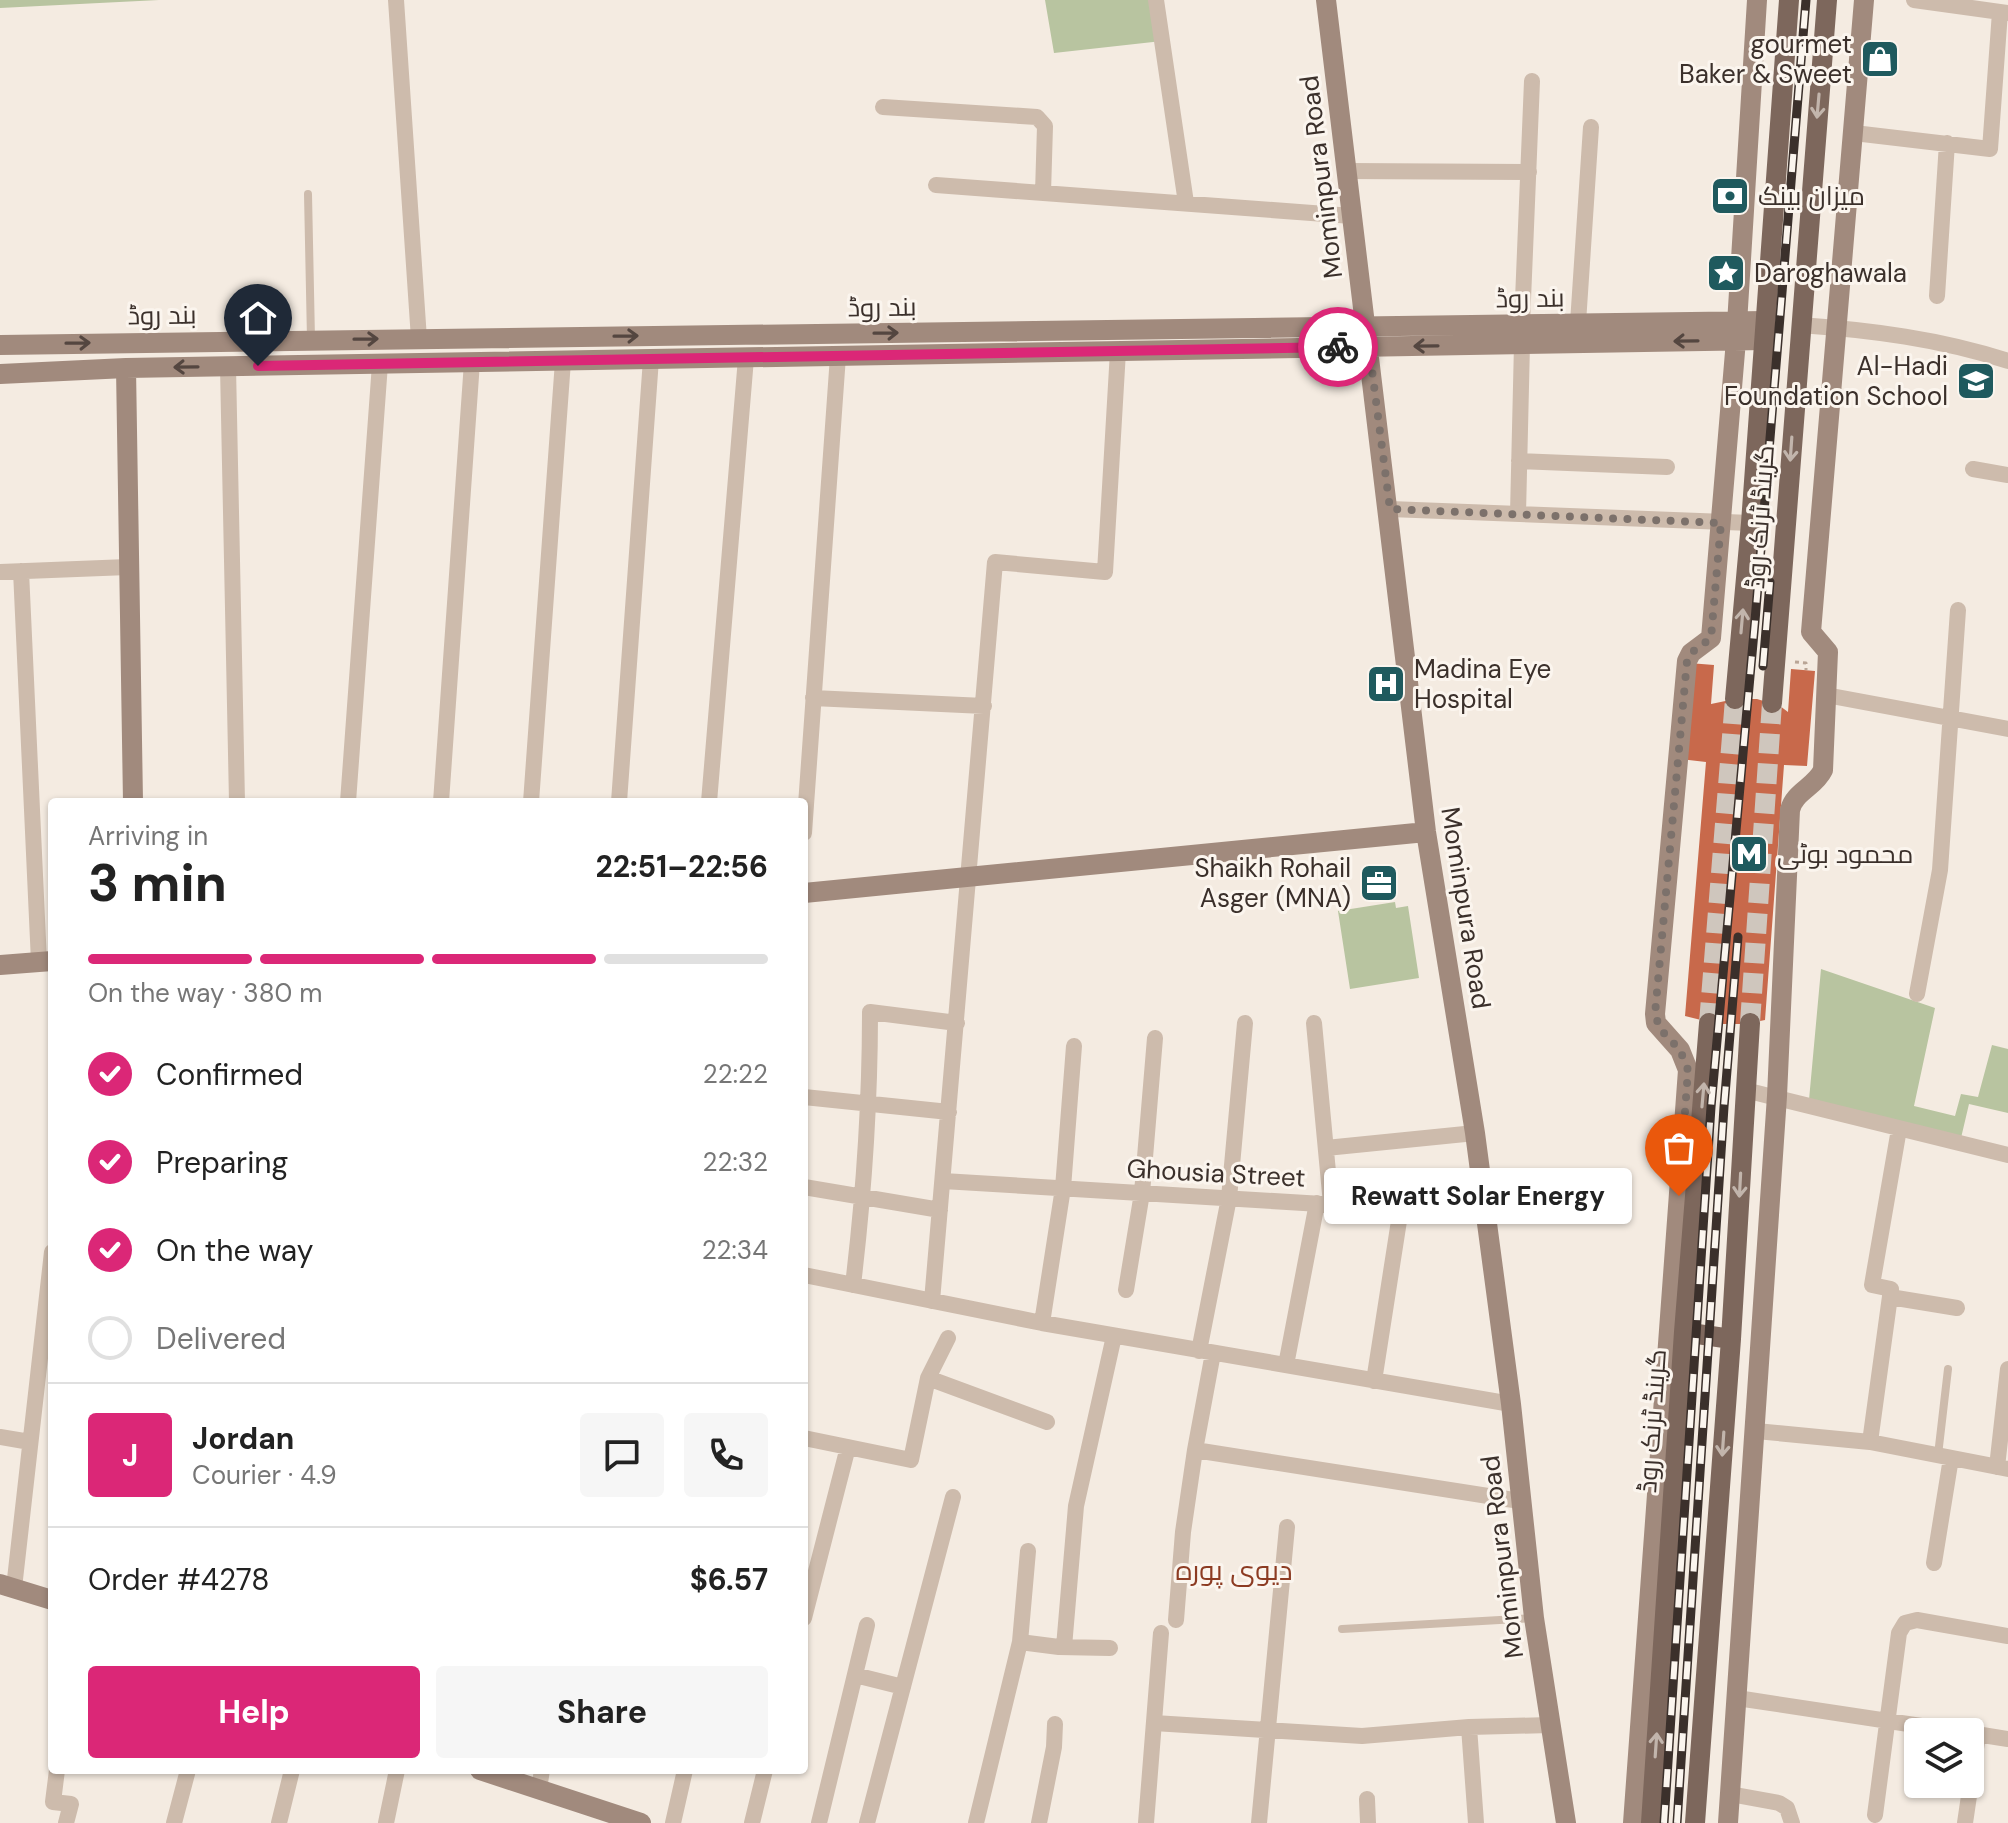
<!DOCTYPE html>
<html lang="en">
<head>
<meta charset="utf-8">
<style>
  :root { --surface:#fff; --page:#f6f6f6; --text:#222; --muted:#767676; --line:#e0e0e0; --accent:#db2777 }
  body { margin:0; font-family:"DM Sans",Cairo,sans-serif; background:var(--page); color:var(--text); height:100vh; display:flex; flex-direction:column; font-size:30px; white-space:nowrap }
  * { box-sizing:border-box; margin:0 }
  p { font-size:26px; color:var(--muted) }
  .icon { flex:none; width:44px; height:44px; fill:none; stroke:currentColor; stroke-width:2; stroke-linecap:round; stroke-linejoin:round }
  .map { position:relative; flex:1; overflow:hidden }
  .drawer { position:absolute; left:48px; top:798px; width:760px; height:976px; display:flex; flex-direction:column; background:var(--surface); border-radius:8px; box-shadow:0 2px 6px #0004 }
  .drawer>* { flex:none }
  .buttons { position:absolute; left:1904px; top:1718px; display:grid; gap:16px }
  .buttons a { display:grid; place-items:center; width:80px; height:80px; border-radius:8px; background:var(--surface); box-shadow:0 2px 6px #0004; font-size:40px }
  .pin { position:absolute; display:grid; place-items:center; width:68px; height:68px; color:#fff; margin:-82px -34px; border-radius:50% 50% 50% 0; rotate:-45deg; box-shadow:0 0 8px #0007 }
  .pin .icon { rotate:45deg }
  .courier { position:absolute; display:grid; place-items:center; width:80px; height:80px; margin:-40px; border:6px solid #db2777; border-radius:50%; background:#fff; color:#222; box-shadow:0 2px 10px #0007 }
  .bubble { position:absolute; height:56px; border-radius:8px; background:var(--surface); box-shadow:0 2px 6px #0004; font-size:26px; font-weight:700; line-height:56px; text-align:center }
  .head em { font-style:normal; font-weight:700 }
  .head div { display:flex; flex-direction:column-reverse }
  .head { display:flex; align-items:center; justify-content:space-between; height:136px; padding:0 40px }
  h1 { font-size:52px; font-weight:700; line-height:60px }
  .bar { display:grid; grid-template-columns:repeat(4,1fr); gap:12px 8px; align-content:center; height:96px; padding:0 40px }
  .bar i { height:10px; border-radius:6px; background:var(--line) }
  .bar .selected { background:var(--accent) }
  .bar p { grid-column:span 4 }
  .line { display:flex; align-items:center; gap:20px; padding:0 40px; border-top:2px solid var(--line) }
  .line div { flex:1 }
  .round { display:grid; place-items:center; flex:none; width:84px; height:84px; border-radius:8px; background:var(--page) }
  ol { padding:0 40px; list-style:none }
  li { display:flex; align-items:center; gap:24px; height:88px }
  li p { margin-inline-start:auto }
  li .icon { padding:8px; border-radius:50%; background:var(--accent); color:#fff; stroke-width:4 }
  li:last-child { color:var(--muted) }
  li i { width:44px; height:44px; border:4px solid var(--line); border-radius:50% }
  .cta { display:flex; gap:16px; margin-top:auto; padding:16px 40px }
  .cta a { flex:1; height:92px; border-radius:8px; background:var(--accent); color:#fff; font-size:32px; font-weight:700; line-height:92px; text-align:center }
  .cta a+a { background:var(--page); color:var(--text) }
  .map>svg:first-child { display:block }
</style>
</head>
<body>
<div class="map">
<svg width="2008" height="1823" viewBox="0 0 2008 1823">
  <rect width="100%" height="100%" fill="#f4ebe1"/>
  <path fill="#b8c4a0" d="M0,0H159L0,8Z
    M1045,0H1156L1162,41L1054,53Z
    M1395,902L1396,908L1408,906L1419,978L1350,989L1338,911Z
    M1821,969L1935,1008L1914,1106L1955,1116L1961,1094L1978,1097L1992,1045L2008,1049V1113L1969,1104L1961,1138L1809,1100Z"/>
  <path fill="#c8694b" d="M1689,663L1714,665L1711,704L1735,699H1757L1780,706L1788,712L1791,669L1815,671L1807,766L1784,765L1765,1020L1745,1024H1717L1685,1016L1706,762L1680,759Z"/>
  <g fill="none" stroke-linecap="round" stroke-linejoin="round">
    <path stroke="#cfc6bd" stroke-width="20" stroke-dasharray="20 10" stroke-linecap="butt" d="M1709,1023L1735,699
      M1750,1023L1772,703"/>
    <path stroke="#b9a596" stroke-width="3" stroke-dasharray="4 4" stroke-linecap="butt" d="M1795,662L1806,663V670"/>
    <path stroke="#cdbbac" stroke-width="8" d="M308,194L311,339
      M1938,1455L1948,1369
      M1342,1629L1533,1618"/>
    <path stroke="#cdbbac" stroke-width="16" d="M396,0L419,339
      M1156,0L1186,203
      M1914,0L2008,13
      M883,107L1037,117L1045,126L1043,193
      M1854,133L1990,149L2000,12
      M1347,171L1529,172
      M936,185L1352,216
      M1937,296L1947,143
      M1578,323L1591,127
      M1522,324L1532,81
      M1800,325C1870,330 1941,339 2008,361
      M228,367L237,802
      M1519,461L1667,467
      M1973,469L2008,475
      M1390,509L1751,523
      M1518,514L1522,344
      M21,571L39,962
      M0,572L128,567
      M1826,695L2008,729
      M813,698L984,706
      M348,802L380,364
      M441,802L472,362
      M531,802L563,361
      M619,802L651,359
      M709,802L746,358
      M804,833L838,356
      M1917,994L1940,870L1958,610
      M1314,1023L1331,1204
      M1745,1090L2008,1155
      M804,1097L949,1112
      M1326,1148L1475,1133
      M943,1181L1486,1214
      M804,1187L940,1210
      M804,1275L1042,1323L1511,1404
      M853,1285C864,1193 870,1104 870,1012L957,1023
      M1126,1290L1142,1193L1155,1038
      M1890,1297L1957,1308
      M932,1301L995,562L1105,572L1118,351
      M1042,1323L1063,1188L1074,1046
      M1199,1351L1229,1198L1245,1023
      M1213,1353L1195,1450L1520,1501
      M1286,1365L1317,1203
      M928,1378L1047,1422
      M1374,1381L1401,1208
      M1756,1431L1870,1442L2008,1469
      M0,1437L30,1442
      M804,1438L911,1460L928,1378L948,1338
      M1870,1442L1891,1289L1872,1285L1899,1129
      M1997,1467L2008,1369
      M1934,1563L1951,1458
      M14,1588L52,1252
      M804,1618L848,1447
      M1176,1620L1183,1532L1195,1450
      M1020,1642L1059,1647L1110,1648
      M1064,1647L1076,1506L1114,1336
      M855,1675L903,1687
      M1737,1698L1961,1732
      M1154,1723L1362,1736L1469,1727L1550,1725
      M1469,1727L1476,1823
      M1970,1733L2008,1739
      M57,1770L53,1802L71,1804L66,1823
      M539,1789L542,1770
      M1730,1794L1779,1803L1787,1808L1792,1823
      M1367,1799L1368,1823
      M1875,1815L1899,1633L1905,1623L1917,1620L2008,1636
      M174,1823L188,1770
      M279,1823L292,1770
      M386,1823L397,1770
      M673,1823L685,1770
      M752,1823L765,1770
      M819,1823L867,1625
      M867,1823L953,1497
      M976,1823L1020,1642L1028,1551
      M1039,1823L1054,1747L1055,1724
      M1146,1823L1161,1633
      M1259,1823L1287,1527
      M1965,1823L1978,1735"/>
    <path stroke="#a18a7d" stroke-width="20" d="M1326,0L1426,832L1475,1133L1511,1404L1534,1618L1566,1823
      M0,345L1765,321
      M126,368L133,802
      M0,374L126,368L1764,340
      M804,893L1426,832
      M0,965L52,961
      M0,1584L52,1600
      M480,1770L641,1823
      M1633,1823L1688,1070L1680,1050L1656,1023L1655,1014L1687,661L1691,653L1711,638L1736,340L1757,0
      M1728,1823L1777,1096L1790,810C1794,792 1815,787 1823,770L1828,652L1811,632L1864,0"/>
    <path stroke="#7d675c" stroke-width="20" d="M1735,699L1751,523L1789,0
      M1772,703L1827,0
      M1684,1332L1731,1339
      M1651,1823L1684,1332L1709,1023
      M1695,1823L1731,1339L1750,1023"/>
    <g stroke="#3b302b" stroke-width="9">
      <path id="rail" d="M1763,666L1770,582
        M1664,1823L1711,1107L1755,621L1806,0
        M1677,1823L1724,1107L1738,937"/>
    </g>
    <use href="#rail" stroke="#fbf5ee" stroke-width="6" stroke-dasharray="18" stroke-linecap="butt"/>
  </g>
  <defs><path id="oneway-shaft" d="M-6 0H5M1.5-3L5.5 0L1.5 3" fill="none" stroke-width="1.6" stroke-linecap="round" stroke-linejoin="round" transform="scale(2)"/></defs>
  <g stroke="#c2b5ac">
    <use href="#oneway-shaft" transform="translate(1818 106) rotate(95)"/>
    <use href="#oneway-shaft" transform="translate(1791 449) rotate(94)"/>
    <use href="#oneway-shaft" transform="translate(1742 621) rotate(-85)"/>
    <use href="#oneway-shaft" transform="translate(1703 1095) rotate(-85)"/>
    <use href="#oneway-shaft" transform="translate(1740 1185) rotate(93)"/>
    <use href="#oneway-shaft" transform="translate(1723 1444) rotate(94)"/>
    <use href="#oneway-shaft" transform="translate(1656 1745) rotate(-86)"/>
  </g>
  <g stroke="#544640">
    <use href="#oneway-shaft" transform="translate(886 333) rotate(-1)"/>
    <use href="#oneway-shaft" transform="translate(626 336) rotate(-1)"/>
    <use href="#oneway-shaft" transform="translate(366 339) rotate(-1)"/>
    <use href="#oneway-shaft" transform="translate(1686 341) rotate(179)"/>
    <use href="#oneway-shaft" transform="translate(78 343) rotate(-1)"/>
    <use href="#oneway-shaft" transform="translate(1426 346) rotate(179)"/>
    <use href="#oneway-shaft" transform="translate(186 367) rotate(179)"/>
  </g>
  <g fill="none" stroke-linecap="round" stroke-linejoin="round">
    <path stroke="#7c716b" stroke-width="8" stroke-dasharray="0 14.4" d="M1338,347H1369L1390,509L1721,523L1711,638L1691,653L1687,661L1655,1014L1660,1029L1680,1050L1688,1070L1679,1196"/>
    <path stroke="#db2777" stroke-width="10" d="M258,366L1338,347"/>
  </g>
  <defs>
    <g id="shop-square" transform="scale(2)"><rect x="-9" y="-9" width="18" height="18" rx="4" fill="#1f5a5e" stroke="#fbf5ee"/><path d="M-5-2.5h2.3a2.7 3.5 0 0 1 5.4 0H5L5.5 6h-11ZM-1.5-2.5h3a1.5 2.3 0 0 0-3 0Z" fill="#fff"/></g>
    <g id="bank-square" transform="scale(2)"><rect x="-9" y="-9" width="18" height="18" rx="4" fill="#1f5a5e" stroke="#fbf5ee"/><path d="M-6-4H6V4H-6ZM0-2.3a2.3 2.3 0 1 0 0 4.6a2.3 2.3 0 1 0 0-4.6Z" fill="#fff"/></g>
    <g id="sight-square" transform="scale(2)"><rect x="-9" y="-9" width="18" height="18" rx="4" fill="#1f5a5e" stroke="#fbf5ee"/><path d="M0-6L1.8-2.2L6-1.7L2.9 1.2L3.7 5.4L0 3.3L-3.7 5.4L-2.9 1.2L-6-1.7L-1.8-2.2Z" fill="#fff"/></g>
    <g id="school-square" transform="scale(2)"><rect x="-9" y="-9" width="18" height="18" rx="4" fill="#1f5a5e" stroke="#fbf5ee"/><path d="M0-5L7-2L0 1L-7-2ZM-4 1L0 2.5L4 1V4Q0 6-4 4Z" fill="#fff"/></g>
    <g id="hospital-square" transform="scale(2)"><rect x="-9" y="-9" width="18" height="18" rx="4" fill="#1f5a5e" stroke="#fbf5ee"/><path d="M-5-5h3v3.5h4V-5h3V5h-3V1.5h-4V5h-3Z" fill="#fff"/></g>
    <g id="metro-square" transform="scale(2)"><rect x="-9" y="-9" width="18" height="18" rx="4" fill="#1f5a5e" stroke="#fbf5ee"/><path d="M-5.5 5V-5H-3L0 0L3-5H5.5V5H3V-.5L0 4L-3-.5V5Z" fill="#fff"/></g>
    <g id="office-square" transform="scale(2)"><rect x="-9" y="-9" width="18" height="18" rx="4" fill="#1f5a5e" stroke="#fbf5ee"/><path d="M-6-3h4V-5.5h4V-3h4V5H-6ZM-1-4.5V-3h2v-1.5ZM-6 0V1H6V0Z" fill="#fff"/></g>
  </defs>
  <g fill-rule="evenodd">
    <use href="#shop-square" x="1880" y="59"/>
    <use href="#bank-square" x="1730" y="196"/>
    <use href="#sight-square" x="1726" y="273"/>
    <use href="#school-square" x="1976" y="381"/>
    <use href="#hospital-square" x="1386" y="684"/>
    <use href="#metro-square" x="1749" y="854"/>
    <use href="#office-square" x="1379" y="883"/>
  </g>
  <g text-anchor="middle" dominant-baseline="central" stroke-width="6" stroke-linejoin="round" paint-order="stroke">
    <g font-size="26" fill="#3b302b" stroke="#fbf5ee" text-anchor="start">
      <text x="1852" y="44" text-anchor="end">gourmet<tspan x="1852" dy="30">Baker &amp; Sweet</tspan></text>
      <text x="1758" y="196">میزان بینک</text>
      <text x="1754" y="273">Daroghawala</text>
      <text x="1948" y="366" text-anchor="end">Al-Hadi<tspan x="1948" dy="30">Foundation School</tspan></text>
      <text x="1414" y="669">Madina Eye<tspan x="1414" dy="30">Hospital</tspan></text>
      <text x="1777" y="854">محمود بوٹی</text>
      <text x="1351" y="868" text-anchor="end">Shaikh Rohail<tspan x="1351" dy="30">Asger (MNA)</tspan></text>
    </g>
    <g font-size="26" fill="#3b302b" stroke="#fbf5ee">
      <text transform="translate(1321 177) rotate(-97)">Mominpura Road</text>
      <text transform="translate(1530 298) rotate(-1)">بند روڈ</text>
      <text transform="translate(882 307) rotate(-1)">بند روڈ</text>
      <text transform="translate(162 315) rotate(-1)">بند روڈ</text>
      <text transform="translate(1760 517) rotate(-86)">گرینڈ ٹرنک روڈ</text>
      <text transform="translate(1466 908) rotate(81)">Mominpura Road</text>
      <text transform="translate(1216 1173) rotate(3)">Ghousia Street</text>
      <text transform="translate(1652 1421) rotate(-86)">گرینڈ ٹرنک روڈ</text>
      <text transform="translate(1502 1557) rotate(-97)">Mominpura Road</text>
    </g>
    <g font-size="28" fill="#8c3b22" stroke="#fbf5ee">
      <text x="1234" y="1570">دیوی پورہ</text>
    </g>
  </g>
</svg>
<div class="buttons">
<a><svg class="icon" aria-label="layers" viewBox="0 0 24 24"><path d="M12 4l9 5-9 5-9-5zM3 14l9 5 9-5"/></svg></a>
</div>
<div class="pin" style="left:1679px;top:1196px;background:#ea580c"><svg class="icon" aria-label="bag" viewBox="0 0 24 24"><path d="M5 8h14l-1 12H6zM9 8a3 3 0 0 1 6 0"/></svg></div>
<div class="pin" style="left:258px;top:366px;background:#1f2937"><svg class="icon" aria-label="home" viewBox="0 0 24 24"><path d="M3 11l9-7 9 7M6 9v11h12V9"/></svg></div>
<div class="courier" style="left:1338px;top:347px"><svg class="icon" aria-label="bike" viewBox="0 0 24 24"><circle cx="6" cy="16" r="4"/><circle cx="18" cy="16" r="4"/><path d="M6 16l4-8h5l3 8M10 8l3 8H6M13 5h3"/></svg></div>
<div class="bubble" style="left:1324px;top:1168px;width:308px">Rewatt Solar Energy</div>
<section class="drawer">
<div class="head"><div><h1>3 min</h1><p>Arriving in</p></div><em>22:51–22:56</em></div>
<div class="bar"><i class="selected"></i><i class="selected"></i><i class="selected"></i><i></i><p>On the way · 380 m</p></div>
<ol>
<li><svg class="icon" aria-label="check" viewBox="0 0 24 24"><path d="M5 12l5 5 9-10"/></svg>Confirmed<p>22:22</p></li>
<li><svg class="icon" aria-label="check" viewBox="0 0 24 24"><path d="M5 12l5 5 9-10"/></svg>Preparing<p>22:32</p></li>
<li><svg class="icon" aria-label="check" viewBox="0 0 24 24"><path d="M5 12l5 5 9-10"/></svg>On the way<p>22:34</p></li>
<li><i></i>Delivered</li>
</ol>
<div class="line" style="height:144px"><b class="round" style="background:var(--accent);color:#fff">J</b><div><b>Jordan</b><p>Courier · 4.9</p></div><a class="round"><svg class="icon" aria-label="chat" viewBox="0 0 24 24"><path d="M4 5h16v11H9l-5 4z"/></svg></a><a class="round"><svg class="icon" aria-label="phone" viewBox="0 0 24 24"><path d="M5 4h4l2 5-3 2q2 4 5 5l2-3 5 2v4C11 20 4 13 5 4z"/></svg></a></div>
<div class="line" style="height:104px"><div>Order #4278</div><b>$6.57</b></div>
<div class="cta"><a>Help</a><a>Share</a></div>
</section>
</div>
</body>
</html>
